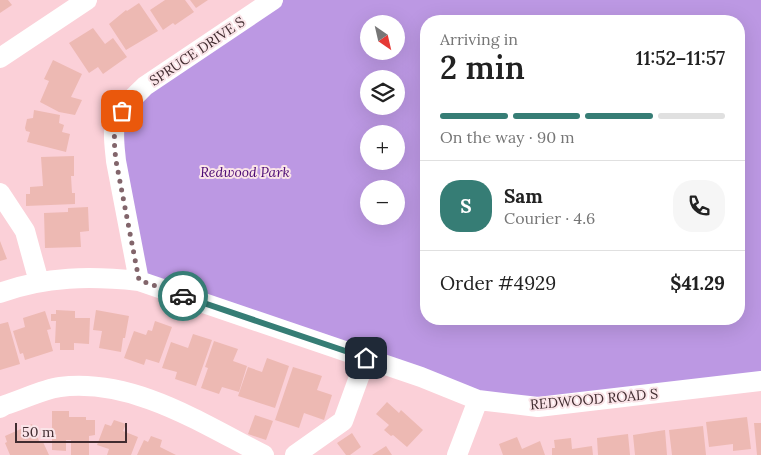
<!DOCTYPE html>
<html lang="en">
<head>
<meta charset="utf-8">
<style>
  :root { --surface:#fff; --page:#f6f6f6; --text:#222; --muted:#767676; --line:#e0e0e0; --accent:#367d75 }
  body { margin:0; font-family:Lora,serif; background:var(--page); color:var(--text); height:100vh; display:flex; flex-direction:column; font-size:19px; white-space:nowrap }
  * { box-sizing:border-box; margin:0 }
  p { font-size:16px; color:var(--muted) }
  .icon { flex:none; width:28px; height:28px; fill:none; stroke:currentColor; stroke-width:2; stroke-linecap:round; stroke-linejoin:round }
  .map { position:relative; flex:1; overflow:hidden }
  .side { position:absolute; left:420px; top:15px; width:325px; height:310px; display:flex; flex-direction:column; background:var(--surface); border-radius:20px; box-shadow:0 5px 20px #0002 }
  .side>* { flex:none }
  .needle { width:32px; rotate:146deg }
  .tools { position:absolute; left:360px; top:15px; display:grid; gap:10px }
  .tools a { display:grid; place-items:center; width:45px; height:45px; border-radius:50%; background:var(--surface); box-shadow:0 5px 20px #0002; font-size:25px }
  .scale { position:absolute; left:15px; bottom:12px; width:112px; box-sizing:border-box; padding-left:5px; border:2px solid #412c30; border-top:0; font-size:14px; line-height:18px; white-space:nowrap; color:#412c30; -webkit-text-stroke:4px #fae4e8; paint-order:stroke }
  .pin { position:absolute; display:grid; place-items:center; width:42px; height:42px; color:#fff; margin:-21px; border-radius:10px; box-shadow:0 2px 8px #0006 }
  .courier { position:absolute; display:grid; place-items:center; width:50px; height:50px; margin:-25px; border:4px solid #367d75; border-radius:50%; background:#fff; color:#222; box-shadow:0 1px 6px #0007 }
  .overview em { font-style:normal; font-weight:600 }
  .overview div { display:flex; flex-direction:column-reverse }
  .overview { display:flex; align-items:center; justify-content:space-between; height:85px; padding:0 20px }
  h1 { font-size:32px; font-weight:600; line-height:38px }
  .bar { display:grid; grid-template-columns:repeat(4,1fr); gap:8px 5px; align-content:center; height:60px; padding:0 20px }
  .bar i { height:6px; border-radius:4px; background:var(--line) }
  .bar .on { background:var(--accent) }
  .bar p { grid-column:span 4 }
  .line { display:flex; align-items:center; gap:12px; padding:0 20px; border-top:1px solid var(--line) }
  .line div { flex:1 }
  .round { display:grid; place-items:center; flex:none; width:52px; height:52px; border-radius:20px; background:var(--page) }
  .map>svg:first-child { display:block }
</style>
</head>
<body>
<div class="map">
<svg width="761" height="455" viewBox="0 0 761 455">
  <rect width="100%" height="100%" fill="#fbd0d8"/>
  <path fill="#bc98e3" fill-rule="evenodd" d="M273,0H761V381L538,407L478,400L139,281L116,161L129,101ZM426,21H739V319H426ZM369,24H396V51H369ZM369,79H396V106H369ZM369,134H396V161H369ZM369,189H396V216H369Z"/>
  <path fill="#edb9b3" d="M0,0H8L12,5L0,13Z
    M165,0H185L194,12L175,25L173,23L163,30L150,10Z
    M190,0H208L196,8Z
    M139,3L158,31L126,50L109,24L126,10L127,11Z
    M93,28L105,44L113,38L127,57L103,74L98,67L89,73L69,43Z
    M53,60L82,74L71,97L82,100L75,115L59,112L40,102L49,81L44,79Z
    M34,110L60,115L59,123L64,125L62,132L70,134L66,152L27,142L30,132L26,131L25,128L27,119L33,118Z
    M74,156V176H71L72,193H75V204L26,206V194H30V187L43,186L41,157Z
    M88,207L89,231L80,232L81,247L45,248L44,213L68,212V208Z
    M0,241L7,259L0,261Z
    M56,310L75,311V318H90L89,344L74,343V350H60V343H55L56,321H51V314H56Z
    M96,310L129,316L125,338H123L121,352L99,348L102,331L93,330Z
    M45,311L51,329L47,330L53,351L25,360L23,353L20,354L13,331L25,327L23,318Z
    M155,321L172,327L159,363L146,359L144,365L124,358L134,331L146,335L148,330L152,331Z
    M8,322L20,364L0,370V324Z
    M193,334L212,340L196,386L175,379L177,372L162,368L171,342L188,348Z
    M214,341L238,349L233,361L247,366L239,392L222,387L219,394L201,388L208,368L205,367Z
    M267,358L289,366L275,408L238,396L248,367L262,372Z
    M293,367L322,376L317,390L332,395L324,420L304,413L299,428L275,420Z
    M387,402L399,413L401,410L423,430L407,447L393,435L391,436L384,430L389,425L376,414Z
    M52,411H69V417H86V420H95V435L89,436V455H71V440H66V451L52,450Z
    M255,415L273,421L266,440L248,434Z
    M747,417L751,449L733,451V444L709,447L706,422Z
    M114,420L126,424L123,431L138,437L131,455H107L109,449L97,445L105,424L111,426Z
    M754,423H761V455H757Z
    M32,424L40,443L43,442L49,455H10L5,443L7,442L5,436Z
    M703,426L706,455H672L669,430Z
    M665,430L667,455H635L633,435Z
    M352,433L361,447L350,455H346L337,443Z
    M628,434L630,455H598L597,438Z
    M151,436L162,440L160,447L176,455H137L144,440L148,442Z
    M517,437L522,449L540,441L545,455H503L499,444Z
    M571,438L572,449L592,446L593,455H552V448H555L554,440Z
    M386,446L392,455H372Z"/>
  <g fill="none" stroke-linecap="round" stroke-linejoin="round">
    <path stroke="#fff" stroke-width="20" d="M0,58L87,0
      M0,193L25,231L39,282
      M139,281L116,161C115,149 112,132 116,120C122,107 135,96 145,86L273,0
      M0,293C45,276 92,276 139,281L421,377L478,400L538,407L761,381
      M0,408L5,405C21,400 44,389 60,387C133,378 201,423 264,455
      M295,455L343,421L366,358
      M457,455L478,400"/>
  </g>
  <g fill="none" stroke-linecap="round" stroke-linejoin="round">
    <path stroke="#82656b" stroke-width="5" stroke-dasharray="0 9" d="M122,111C112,127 114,142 116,161L139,280L183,296"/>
    <path stroke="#367d75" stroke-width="6" d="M183,296L366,358"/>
  </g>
  <g text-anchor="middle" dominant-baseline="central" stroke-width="4" stroke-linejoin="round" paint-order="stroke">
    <g font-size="14" fill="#412c30" stroke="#fae4e8">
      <text transform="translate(197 51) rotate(-34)">SPRUCE DRIVE S</text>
      <text transform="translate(594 399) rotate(-5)">REDWOOD ROAD S</text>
    </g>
    <g font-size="14" font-style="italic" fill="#4a0873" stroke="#fae4e8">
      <text x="245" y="172">Redwood Park</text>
    </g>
  </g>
</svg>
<div class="tools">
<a><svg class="needle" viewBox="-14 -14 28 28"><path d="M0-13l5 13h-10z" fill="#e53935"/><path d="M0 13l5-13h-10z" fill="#767676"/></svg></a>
<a><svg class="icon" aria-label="layers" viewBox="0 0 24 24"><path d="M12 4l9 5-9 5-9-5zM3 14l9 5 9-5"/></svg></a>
<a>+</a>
<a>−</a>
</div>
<div class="scale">50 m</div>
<div class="pin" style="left:122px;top:111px;background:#ea580c"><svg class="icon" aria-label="bag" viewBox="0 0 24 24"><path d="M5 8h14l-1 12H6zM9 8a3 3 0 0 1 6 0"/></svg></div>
<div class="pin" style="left:366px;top:358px;background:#1f2937"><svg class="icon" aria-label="home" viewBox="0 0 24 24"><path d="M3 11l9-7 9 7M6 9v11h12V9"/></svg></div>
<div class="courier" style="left:183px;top:296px"><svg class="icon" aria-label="car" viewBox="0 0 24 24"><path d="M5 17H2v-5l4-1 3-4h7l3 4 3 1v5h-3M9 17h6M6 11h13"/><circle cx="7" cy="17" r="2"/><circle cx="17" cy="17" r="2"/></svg></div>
<section class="side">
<div class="overview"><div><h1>2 min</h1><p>Arriving in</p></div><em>11:52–11:57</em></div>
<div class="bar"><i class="on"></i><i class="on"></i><i class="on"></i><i></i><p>On the way · 90 m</p></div>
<div class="line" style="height:90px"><b class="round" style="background:var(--accent);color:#fff">S</b><div><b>Sam</b><p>Courier · 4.6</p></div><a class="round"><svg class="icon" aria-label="phone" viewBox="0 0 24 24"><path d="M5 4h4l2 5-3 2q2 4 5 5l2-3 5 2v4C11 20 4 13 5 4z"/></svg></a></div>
<div class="line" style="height:65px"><div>Order #4929</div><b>$41.29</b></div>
</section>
</div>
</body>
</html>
